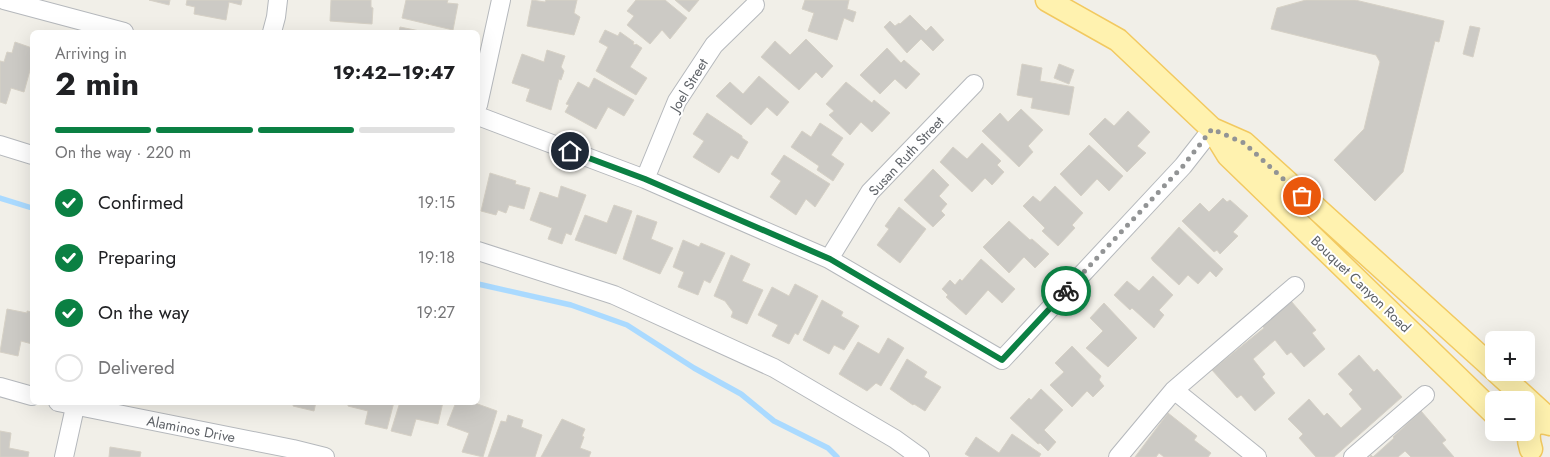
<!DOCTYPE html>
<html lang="en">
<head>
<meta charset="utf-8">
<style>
  :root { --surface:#fff; --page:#f6f6f6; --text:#202124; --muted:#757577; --line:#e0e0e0; --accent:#0b8043 }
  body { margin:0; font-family:Jost,sans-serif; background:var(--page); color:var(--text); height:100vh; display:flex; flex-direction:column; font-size:19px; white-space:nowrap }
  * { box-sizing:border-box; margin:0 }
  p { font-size:16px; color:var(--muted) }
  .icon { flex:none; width:28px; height:28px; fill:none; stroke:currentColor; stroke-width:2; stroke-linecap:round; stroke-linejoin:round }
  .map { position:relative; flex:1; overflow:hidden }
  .side { position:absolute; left:30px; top:30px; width:450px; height:375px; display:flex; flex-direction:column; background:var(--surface); border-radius:8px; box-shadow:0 5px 20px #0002 }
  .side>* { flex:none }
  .controls { position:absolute; left:1485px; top:331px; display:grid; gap:10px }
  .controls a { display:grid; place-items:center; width:50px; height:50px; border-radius:8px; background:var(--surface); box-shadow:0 5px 20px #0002; font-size:25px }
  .pin { position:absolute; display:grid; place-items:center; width:42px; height:42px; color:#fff; margin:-21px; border:2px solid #fff; border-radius:50%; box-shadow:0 1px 5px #0007 }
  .courier { position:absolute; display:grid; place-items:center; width:50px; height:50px; margin:-25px; border:4px solid #0b8043; border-radius:50%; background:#fff; color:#222; box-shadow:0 1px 6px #0007 }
  .headline em { font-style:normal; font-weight:700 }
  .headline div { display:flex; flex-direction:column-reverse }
  .headline { display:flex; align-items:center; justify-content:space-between; height:85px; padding:0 25px }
  h1 { font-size:32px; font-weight:700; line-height:38px }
  .bar { display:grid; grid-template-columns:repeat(4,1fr); gap:8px 5px; align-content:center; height:60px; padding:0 25px }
  .bar i { height:6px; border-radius:4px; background:var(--line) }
  .bar .on { background:var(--accent) }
  .bar p { grid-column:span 4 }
  ol { padding:0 25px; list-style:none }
  li { display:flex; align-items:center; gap:15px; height:55px }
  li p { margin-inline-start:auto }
  li .icon { padding:5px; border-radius:50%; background:var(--accent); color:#fff; stroke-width:4 }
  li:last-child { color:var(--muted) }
  li i { width:28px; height:28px; border:2px solid var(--line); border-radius:50% }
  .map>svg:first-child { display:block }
</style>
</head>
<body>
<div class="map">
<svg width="1550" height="457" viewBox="0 0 1550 457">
  <rect width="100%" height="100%" fill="#f1efe8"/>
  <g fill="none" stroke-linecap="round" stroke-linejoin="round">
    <path stroke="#aadaff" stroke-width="5.5" d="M0,198L32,208
      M478,284L571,305L627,325L694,368L741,394L774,421L828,448L837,457"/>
  </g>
  <path fill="#cccac5" stroke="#d6d1c6" d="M149,0H170L169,5Z
    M187,0H242L241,5L229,2L226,20L194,14L195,7L186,5Z
    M331,0H371V7L373,8L372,24L330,21Z
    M406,0H448L447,3L458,4L453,30L402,18Z
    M532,0L545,2L546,0H577L574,13L580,17L574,35L527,26Z
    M636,0H665L687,18L670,39L662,30L650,44L627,25L634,16L627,11Z
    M675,0H699L689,12Z
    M805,0H849L847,9L856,12L853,22L844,18L837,40L808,31L814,13L802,9Z
    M1306,0H1355L1444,21L1439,42L1435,41L1403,172L1375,201L1334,160L1364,129L1380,62L1376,55L1271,29L1277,8Z
    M910,15L926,31L931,26L944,40L933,51L921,39L907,53L884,27L890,21L895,26L899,23L900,24Z
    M1470,26L1480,28L1473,57L1463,54Z
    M400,27L425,32H399Z
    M605,30L618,36L620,32L634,42L633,44L635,45L636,44L642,48L630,67L647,78L636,95L596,71L608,47L599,42Z
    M806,39L833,66L822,78L816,72L799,90L761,57L775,41L790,55Z
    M15,42L32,48V63L24,92L11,88L6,104L0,102V61L4,62L7,52L12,53Z
    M887,48L901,63L904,60L920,74L906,89L895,79L880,94L860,75Z
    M547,50L565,56L561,67L564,71L561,80L559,79L551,110L526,101L530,89L512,83L522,54L544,62Z
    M1022,64L1042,68L1040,81L1074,87L1069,115L1031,108L1033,98L1017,95Z
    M1059,64L1074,70L1069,84L1054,78Z
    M759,76L789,102L777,116L767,107L751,125L716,96L730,82L743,94Z
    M594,78L634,100L624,116L608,107L596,129L565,112L569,105L566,104L578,82L589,88Z
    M846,82L872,103L874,100L890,113L872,132L861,122L850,135L829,115L834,111L826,104Z
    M1021,109L1043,130L1028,146L1033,152L1019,167L982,131L1000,113L1008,122Z
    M1128,111L1150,132L1137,146L1146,153L1127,172L1089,134L1105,118L1114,126Z
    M707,113L742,136V138L748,142L738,159L731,155L719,173L693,157L704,141L693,134Z
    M820,123L843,138L831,155L844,164L833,181L817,170L819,166L791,147L802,131L811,137Z
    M982,143L1001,161L997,165L1004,172L992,185L985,178L972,192L940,162L953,147L967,159Z
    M1089,145L1123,176L1109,191L1097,179L1081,196L1060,174Z
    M784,155L830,184L815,207L806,199L796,215L770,197L781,181L771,174Z
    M933,169L949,185L939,196L947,204L941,211L945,215L933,227L904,200Z
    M490,173L516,181L515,184L530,188L524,209L509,205L506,213L498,210L496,215L481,211Z
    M561,186L586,195L571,235L566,233L562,244L548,239L552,228L530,220L540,192L558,198Z
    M1055,186L1083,213L1072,225L1075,228L1058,246L1042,231L1045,228L1023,206L1033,196L1040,202Z
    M1223,198L1227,202L1230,200L1248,216L1233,232L1238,236L1220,254L1217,250L1214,252L1182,221L1200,203L1209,212Z
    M614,205L632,211L616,254L575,240L585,215L607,223Z
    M899,207L926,229L900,263L877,245L889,229L885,226Z
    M637,215L657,222L651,239L673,248L660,274L623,259Z
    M1009,221L1030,240L1032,239L1049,254L1035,268L1024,257L1009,273L983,247Z
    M1179,227L1223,269L1216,277L1210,271L1198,284L1188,275L1179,285L1153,261L1151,258Z
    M683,240L699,247L701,243L725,253L710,283L704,280L698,295L678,287L684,272L673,267Z
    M731,255L750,264L742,281L763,290L747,324L731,317L733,312L725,301L714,296Z
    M981,259L1015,289L1002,303L988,290L966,315L946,297L948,295L942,289L950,280L955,285L960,279L962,281Z
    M1153,276L1173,295L1159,310L1164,315L1154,328L1132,308L1130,310L1114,295L1127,281L1139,291Z
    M795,284L818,296L798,335L795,333L789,344L772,336L778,325L758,315L772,287L789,296Z
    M822,300L843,312L841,316L859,326L844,350L834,345L829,354L803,340Z
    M1291,301L1316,330L1312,333L1325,349L1304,367L1291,352L1287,355L1275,340L1253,359L1265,374L1262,377L1275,393L1255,411L1241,395L1237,398L1212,370L1264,328L1262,326Z
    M1104,303L1137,338L1108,367L1086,348L1103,331L1090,318Z
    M32,308V344L21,341L18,356L0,352L7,309L27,313V311L32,312Z
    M888,338L904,348L881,386L876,383L867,391L839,374L858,342L879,354Z
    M1072,346L1101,376L1099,380L1104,386L1093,397L1087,391L1072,407L1050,385L1064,372L1055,363Z
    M1359,355L1374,372L1377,369L1402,397L1334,457H1316L1299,438L1303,434L1288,419L1309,399L1324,416L1327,413L1341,428L1362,409L1349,394L1353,390L1338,374Z
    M907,359L927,372L924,377L941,387L925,411L914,404L913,405L890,389Z
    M1041,389L1063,410L1044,430L1056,442L1048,451L1040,443L1038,444L1010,418L1029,398L1031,400Z
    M294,402H316L314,411L293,406Z
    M394,402L387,429L365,424L368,411L348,406V404L344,403Z
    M400,402H443L438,424L416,419L411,436L391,431Z
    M456,402H472L497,411L483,457L462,452L469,433L447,425Z
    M1421,411L1446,440L1442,443L1454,457H1411L1405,451L1398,457H1370L1371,455L1373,457L1394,438L1393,437Z
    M1168,413L1197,436L1194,440L1211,453L1208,457H1164L1159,453L1156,457H1135Z
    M508,415L523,420L521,427L542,435L535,457H488L501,421L506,422Z
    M562,419L585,429L582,436L584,437L580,448L591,452L589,457H541Z
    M0,431L11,433L9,448L29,452L28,457H0Z
    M1012,434L1041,454L1039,457H970L965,454L976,437L999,453Z
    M110,447L141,452L140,457H109Z"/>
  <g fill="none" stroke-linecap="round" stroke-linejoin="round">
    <g stroke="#b5b8bc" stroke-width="20">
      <path id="minor" d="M4,0L124,32
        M272,32L276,17L278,0
        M478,105L501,0
        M478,116L645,179L829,259L1002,360L1183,166L1212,129
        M0,145L32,155
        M645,179L677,101L714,45L755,5
        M478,251L614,295L774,368L895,439L920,457
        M829,259L870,192L974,84
        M0,387L32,396
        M1174,390L1257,457
        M58,402L293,449L325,457
        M64,457L75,407
        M1118,457L1174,390L1295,286
        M1353,457L1425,395"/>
    </g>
    <g stroke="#f2c960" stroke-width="25">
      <path id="major" d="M1047,0L1118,40L1212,129L1228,155L1494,413
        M1212,129L1244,143L1494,369
        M1497,372L1550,420
        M1531,449C1526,433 1529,418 1550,424"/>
    </g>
    <use href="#minor" stroke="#fff" stroke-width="18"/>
    <use href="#major" stroke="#fff2af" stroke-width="22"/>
  </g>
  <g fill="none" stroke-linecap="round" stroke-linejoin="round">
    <path stroke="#929495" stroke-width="5" stroke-dasharray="0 9" d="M1066,291L1183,166L1212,129L1244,143L1302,196"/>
    <path stroke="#0b8043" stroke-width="6" d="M570,151L645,179L830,259L1002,360L1066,291"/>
  </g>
  <g text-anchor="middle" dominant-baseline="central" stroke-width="4" stroke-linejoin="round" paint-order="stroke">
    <g font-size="14" fill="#5f6368" stroke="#fff">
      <text transform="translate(689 85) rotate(-59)">Joel Street</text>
      <text transform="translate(906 156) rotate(-47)">Susan Ruth Street</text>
      <text transform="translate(1361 284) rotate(44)">Bouquet Canyon Road</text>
      <text transform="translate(191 429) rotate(11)">Alaminos Drive</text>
    </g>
  </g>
</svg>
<div class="controls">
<a>+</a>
<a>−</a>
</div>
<div class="pin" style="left:1302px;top:196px;background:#ea580c"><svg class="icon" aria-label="bag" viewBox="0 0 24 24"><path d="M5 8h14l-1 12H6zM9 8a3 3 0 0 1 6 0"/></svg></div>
<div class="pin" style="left:570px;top:151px;background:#1f2937"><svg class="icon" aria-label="home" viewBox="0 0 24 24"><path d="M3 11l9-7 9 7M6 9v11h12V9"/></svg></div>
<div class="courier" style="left:1066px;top:291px"><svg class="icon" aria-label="bike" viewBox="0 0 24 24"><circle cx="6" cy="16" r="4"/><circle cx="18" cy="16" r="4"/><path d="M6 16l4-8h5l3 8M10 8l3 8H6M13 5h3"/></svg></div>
<section class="side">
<div class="headline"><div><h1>2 min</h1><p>Arriving in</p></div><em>19:42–19:47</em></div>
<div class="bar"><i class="on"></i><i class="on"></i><i class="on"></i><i></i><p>On the way · 220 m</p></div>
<ol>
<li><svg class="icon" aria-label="check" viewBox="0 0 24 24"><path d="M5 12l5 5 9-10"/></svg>Confirmed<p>19:15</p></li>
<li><svg class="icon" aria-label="check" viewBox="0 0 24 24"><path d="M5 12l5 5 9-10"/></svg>Preparing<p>19:18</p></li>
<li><svg class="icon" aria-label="check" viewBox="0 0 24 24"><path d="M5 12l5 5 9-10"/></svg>On the way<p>19:27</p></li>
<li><i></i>Delivered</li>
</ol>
</section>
</div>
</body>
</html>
